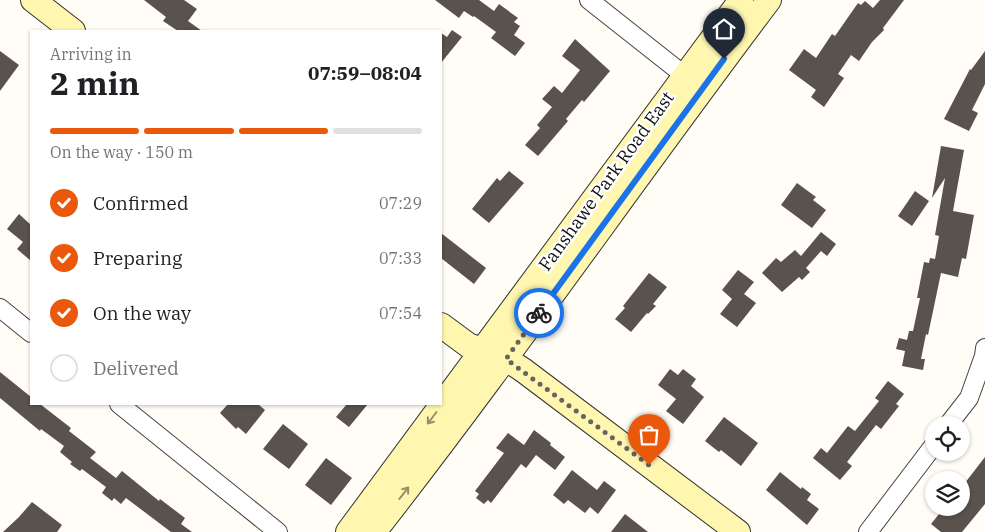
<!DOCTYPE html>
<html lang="en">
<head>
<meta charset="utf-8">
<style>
  :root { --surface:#fff; --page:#f2f2f2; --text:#202124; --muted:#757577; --line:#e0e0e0; --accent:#ea580c }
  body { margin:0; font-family:"IBM Plex Serif",serif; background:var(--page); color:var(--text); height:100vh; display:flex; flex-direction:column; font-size:19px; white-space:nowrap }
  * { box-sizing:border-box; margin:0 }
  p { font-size:16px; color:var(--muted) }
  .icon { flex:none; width:28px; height:28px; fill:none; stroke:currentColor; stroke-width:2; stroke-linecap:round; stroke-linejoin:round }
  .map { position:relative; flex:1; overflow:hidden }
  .sheet { position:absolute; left:30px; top:30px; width:412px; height:375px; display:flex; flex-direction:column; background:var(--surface); border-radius:0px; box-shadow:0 1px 4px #0004 }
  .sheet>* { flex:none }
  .fabs { position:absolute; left:925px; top:416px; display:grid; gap:10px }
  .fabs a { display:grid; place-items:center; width:45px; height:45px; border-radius:50%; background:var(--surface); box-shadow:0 1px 4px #0004; font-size:25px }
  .pin { position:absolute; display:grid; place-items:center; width:42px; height:42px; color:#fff; margin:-51px -21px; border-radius:50% 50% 50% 0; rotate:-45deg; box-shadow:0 0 5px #0007 }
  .pin .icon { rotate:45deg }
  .courier { position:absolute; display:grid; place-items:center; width:50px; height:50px; margin:-25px; border:4px solid #1a73e8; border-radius:50%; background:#fff; color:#222; box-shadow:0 1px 6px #0007 }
  .overview em { font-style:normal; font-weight:800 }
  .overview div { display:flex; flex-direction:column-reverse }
  .overview { display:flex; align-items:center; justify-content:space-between; height:85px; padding:0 20px }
  h1 { font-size:32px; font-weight:800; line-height:38px }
  .bar { display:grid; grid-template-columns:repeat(4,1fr); gap:8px 5px; align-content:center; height:60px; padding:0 20px }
  .bar i { height:6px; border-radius:4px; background:var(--line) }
  .bar .on { background:var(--accent) }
  .bar p { grid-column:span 4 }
  ol { padding:0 20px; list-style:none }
  li { display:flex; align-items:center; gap:15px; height:55px }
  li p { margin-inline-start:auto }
  li .icon { padding:5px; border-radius:50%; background:var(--accent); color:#fff; stroke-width:4 }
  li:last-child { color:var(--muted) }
  li i { width:28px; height:28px; border:2px solid var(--line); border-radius:50% }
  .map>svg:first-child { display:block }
</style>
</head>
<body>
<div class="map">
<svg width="985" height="532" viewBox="0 0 985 532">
  <rect width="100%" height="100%" fill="#fffdf5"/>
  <path fill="#5a524d" d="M144,0H184L197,9L188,21L202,31H178L163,21L166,17Z
    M435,0H479L494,11L499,4L518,18L514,22L520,26L514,35L525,43L515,56L491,38L496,32L474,16L473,17L464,11L459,18Z
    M880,0H904L883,28L884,30L872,42L859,61L851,55L838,74L844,78L824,107L811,97L816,90L789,70L804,49L816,58L832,34L835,36L858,3L861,5L865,1L873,8Z
    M452,30L462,37L441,63V33L447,37Z
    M575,39L610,71L584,102L582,100L566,119L568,121L538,156L525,145L540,128L537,125L552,107L542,99L554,86L562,93L580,70L562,56Z
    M0,51L19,65L0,91Z
    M985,51V84L972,110L978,113L969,131L944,119L970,69L971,70Z
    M941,146L964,150L953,211L974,215L966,259L962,258L958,277L941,273L928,335L926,334L921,359H925L923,370L902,366L905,351L896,349L899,338L907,340L909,331H913L920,298H917L924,262L929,263L930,258L935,259L939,236L935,235L945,178L932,198Z
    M509,171L524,183L489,223L472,209L497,178L500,181Z
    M797,183L816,197L813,200L826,210L812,228L781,205Z
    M915,191L929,201L912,226L898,216Z
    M19,214L31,225V261L17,249L23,242L7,229Z
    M821,232L836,244L827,256L821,251L806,268L810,272L802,280L799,277L782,292L762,273L776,258L781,262L795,250L801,256Z
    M441,233L486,268L474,284L441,258Z
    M738,270L754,282L744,294L756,303L737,327L720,314L732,299L722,290Z
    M649,273L667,287L653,304L656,306L648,314L647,313L631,332L615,319L625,308L623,306Z
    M670,369L678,375L683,369L696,379L691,386L704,397L683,424L666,411L676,399L658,385Z
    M0,372L31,397V404H40L71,428L69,431L96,452L90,458L116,478L122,471L159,501L160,499L185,518L181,524L192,532H171L126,498L121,504L114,498L112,501L102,493L106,487L82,469L80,471L70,464L72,462L60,452L64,446L41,429L40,431L0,398Z
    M888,381L904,394L896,404L899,406L881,429L876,425L847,462L852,466L840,480L813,458L821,448L827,453L848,426L855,431L879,401L875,398Z
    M228,404H258L265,410L246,434L238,427L236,429L220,413Z
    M347,404H368L349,427L336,417Z
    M724,417L758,443L741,466L721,450L719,452L705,441Z
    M283,424L308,444L289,469L263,449Z
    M534,430L551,443L550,445L565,457L555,470L536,455L526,468L521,464L491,503L488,500L484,504L476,498L479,494L475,491L504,453L496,448L508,433L524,445Z
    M985,457V504L962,532H941L931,524L939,514L931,508H961V488Z
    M326,458L352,478L331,505L305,485Z
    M572,470L597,490L604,481L616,490L598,514L590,507L585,513L568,500L564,504L553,495Z
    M780,472L801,489L802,487L811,494L807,500L819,509L807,525L766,490Z
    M32,502L62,525L57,532H3L19,517Z
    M625,514L648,532H611Z"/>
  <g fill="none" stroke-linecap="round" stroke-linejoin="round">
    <g stroke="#444" stroke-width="20">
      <path id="street" d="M589,0L684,75
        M0,308L31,333
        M119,404L278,532
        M948,425L969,398L984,356L985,348
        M868,532L934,445"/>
    </g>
    <g stroke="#333" stroke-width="26">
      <path id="secondary" d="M33,0L73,31
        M441,325L468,345L506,359L523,370L738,532
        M348,532L741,0
        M374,532C510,358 636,176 769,0"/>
    </g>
    <use href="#street" stroke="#fff" stroke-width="18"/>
    <use href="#secondary" stroke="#fff6b0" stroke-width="24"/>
  </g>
  <defs><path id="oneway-shaft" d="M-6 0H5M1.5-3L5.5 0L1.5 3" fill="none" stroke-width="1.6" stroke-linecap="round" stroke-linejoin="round" transform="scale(1.25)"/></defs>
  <g stroke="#948f68">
    <use href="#oneway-shaft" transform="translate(432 418) rotate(127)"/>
    <use href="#oneway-shaft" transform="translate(404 493) rotate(-52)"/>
  </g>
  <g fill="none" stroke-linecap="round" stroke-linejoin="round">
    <path stroke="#646461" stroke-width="5" stroke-dasharray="0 9" d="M539,313L506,359L649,465"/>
    <path stroke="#1a73e8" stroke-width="6" d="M539,313L724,59"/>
  </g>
  <g text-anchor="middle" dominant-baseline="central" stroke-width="5" stroke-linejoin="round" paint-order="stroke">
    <g font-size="18" fill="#111" stroke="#fff">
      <text transform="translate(606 181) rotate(-54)">Fanshawe Park Road East</text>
    </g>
  </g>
</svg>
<div class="fabs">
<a><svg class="icon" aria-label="locate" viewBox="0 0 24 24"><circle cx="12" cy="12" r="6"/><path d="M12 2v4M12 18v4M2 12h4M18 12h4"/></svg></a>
<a><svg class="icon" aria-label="layers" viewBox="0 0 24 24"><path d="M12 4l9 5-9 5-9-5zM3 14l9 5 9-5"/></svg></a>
</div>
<div class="pin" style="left:649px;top:465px;background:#ea580c"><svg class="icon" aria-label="bag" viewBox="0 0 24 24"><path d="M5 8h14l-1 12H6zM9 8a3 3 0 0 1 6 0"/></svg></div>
<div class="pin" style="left:724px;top:59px;background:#1f2937"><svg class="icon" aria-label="home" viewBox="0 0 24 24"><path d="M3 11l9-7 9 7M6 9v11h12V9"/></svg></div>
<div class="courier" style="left:539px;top:313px"><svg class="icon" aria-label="bike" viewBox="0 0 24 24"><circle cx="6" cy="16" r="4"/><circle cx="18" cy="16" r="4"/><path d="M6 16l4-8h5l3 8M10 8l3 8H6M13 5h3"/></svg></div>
<section class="sheet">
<div class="overview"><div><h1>2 min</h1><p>Arriving in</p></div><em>07:59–08:04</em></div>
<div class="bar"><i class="on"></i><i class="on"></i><i class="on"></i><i></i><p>On the way · 150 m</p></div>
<ol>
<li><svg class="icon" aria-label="check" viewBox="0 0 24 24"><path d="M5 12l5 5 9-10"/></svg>Confirmed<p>07:29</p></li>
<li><svg class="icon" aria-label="check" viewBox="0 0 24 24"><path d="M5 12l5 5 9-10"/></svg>Preparing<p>07:33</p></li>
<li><svg class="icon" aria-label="check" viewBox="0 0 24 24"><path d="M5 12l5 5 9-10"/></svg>On the way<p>07:54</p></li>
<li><i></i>Delivered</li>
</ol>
</section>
</div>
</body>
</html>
